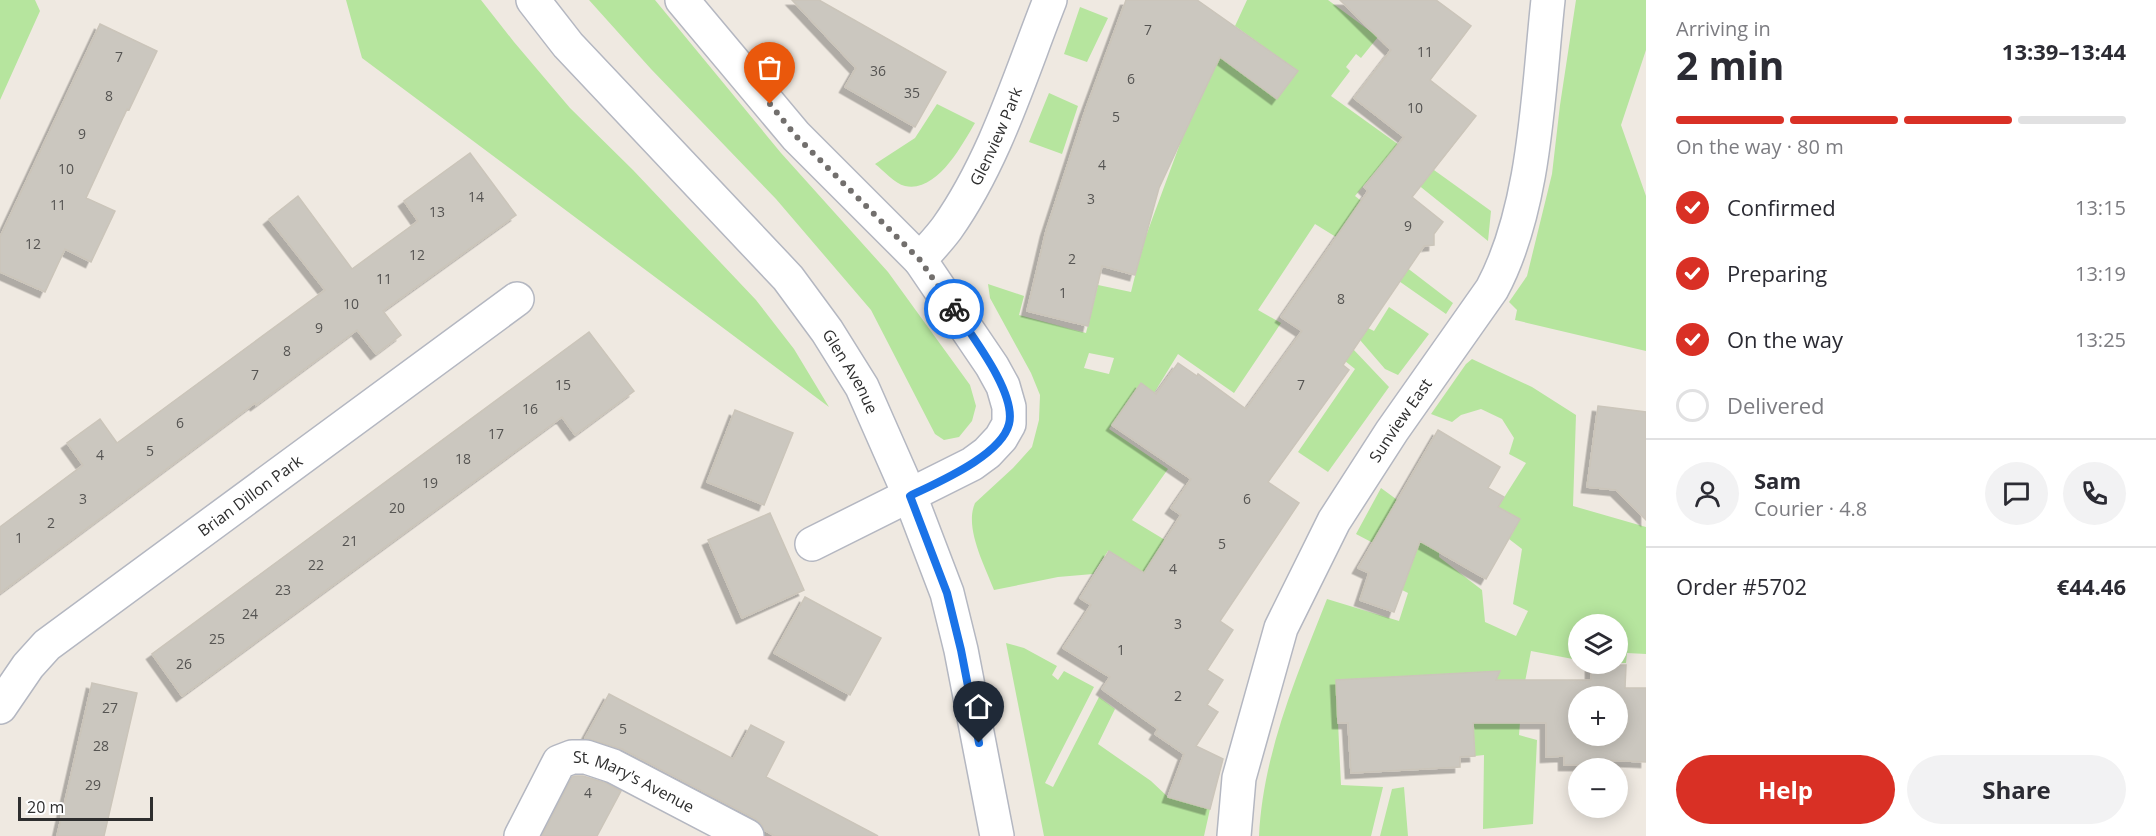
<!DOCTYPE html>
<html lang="en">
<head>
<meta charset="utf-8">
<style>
  :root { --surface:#fff; --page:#f2f2f3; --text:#2b2b33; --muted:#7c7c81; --line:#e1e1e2; --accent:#d93025 }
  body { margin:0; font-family:"Open Sans",sans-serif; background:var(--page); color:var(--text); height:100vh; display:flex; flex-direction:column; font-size:22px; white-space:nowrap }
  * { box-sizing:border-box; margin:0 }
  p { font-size:20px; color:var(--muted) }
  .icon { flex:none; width:33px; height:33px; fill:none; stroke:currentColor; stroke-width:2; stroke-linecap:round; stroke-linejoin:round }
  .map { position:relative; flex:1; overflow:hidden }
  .sheet { display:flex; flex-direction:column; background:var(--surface); width:510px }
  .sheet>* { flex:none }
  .tools { position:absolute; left:1568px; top:614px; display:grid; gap:12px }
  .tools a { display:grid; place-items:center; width:60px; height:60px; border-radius:50%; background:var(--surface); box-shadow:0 3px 15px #0003; font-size:30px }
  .scale { position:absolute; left:18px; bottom:15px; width:135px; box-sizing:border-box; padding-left:6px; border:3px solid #2e2e2e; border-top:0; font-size:16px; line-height:21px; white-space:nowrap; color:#2e2e2e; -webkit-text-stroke:4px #fff; paint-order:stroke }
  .pin { position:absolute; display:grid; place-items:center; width:51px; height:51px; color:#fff; margin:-62px -26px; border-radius:50% 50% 50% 0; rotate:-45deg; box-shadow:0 0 6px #0007 }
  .pin .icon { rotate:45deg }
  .courier { position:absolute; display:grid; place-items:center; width:60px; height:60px; margin:-30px; border:4px solid #1a73e8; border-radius:50%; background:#fff; color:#222; box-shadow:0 2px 8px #0007 }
  .head em { font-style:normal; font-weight:700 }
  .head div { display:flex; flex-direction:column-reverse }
  .head { display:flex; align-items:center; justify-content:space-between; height:102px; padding:0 30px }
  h1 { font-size:39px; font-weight:700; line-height:45px }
  .bar { display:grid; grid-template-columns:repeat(4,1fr); gap:9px 6px; align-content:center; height:72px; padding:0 30px }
  .bar i { height:8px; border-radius:4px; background:var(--line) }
  .bar .current { background:var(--accent) }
  .bar p { grid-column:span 4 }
  .line { display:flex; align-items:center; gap:15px; padding:0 30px; border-top:2px solid var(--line) }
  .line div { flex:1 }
  .round { display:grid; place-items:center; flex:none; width:63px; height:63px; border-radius:32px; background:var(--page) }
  ol { padding:0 30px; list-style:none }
  li { display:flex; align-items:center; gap:18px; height:66px }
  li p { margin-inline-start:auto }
  li .icon { padding:6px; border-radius:50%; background:var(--accent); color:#fff; stroke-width:4 }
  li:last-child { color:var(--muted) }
  li i { width:33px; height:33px; border:3px solid var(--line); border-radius:50% }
  .button { display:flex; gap:12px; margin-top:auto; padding:12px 30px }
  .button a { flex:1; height:69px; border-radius:36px; background:var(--accent); color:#fff; font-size:24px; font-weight:700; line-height:69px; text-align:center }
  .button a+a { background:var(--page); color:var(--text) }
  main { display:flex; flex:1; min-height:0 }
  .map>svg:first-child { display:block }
</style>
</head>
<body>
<main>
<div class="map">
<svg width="1646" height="836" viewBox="0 0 1646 836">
  <defs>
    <filter id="shadow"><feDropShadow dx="-5.5" dy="5.5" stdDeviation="0" flood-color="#0004"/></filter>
  </defs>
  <rect width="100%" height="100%" fill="#efe9e1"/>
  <path fill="#b6e59e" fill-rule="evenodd" d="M0,0H35L40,11L0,100Z
    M346,0H481L514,42L570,108L633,170L756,300L794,349L829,407L362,58Z
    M589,0H655L781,153L888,272L970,385L976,406L972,421L959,437L944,440L935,434L871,310L776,199L651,69Z
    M1247,0H1328L1378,37L1361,58L1356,54L1346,67L1350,71L1331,96L1491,211L1488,241L1386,159L1355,196L1374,211L1359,231L1453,303L1446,314L1336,237L1315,224L1258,310L1281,323L1234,393L1178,354L1154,393L1141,383L1109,429L1168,469L1132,520L1165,540L1144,573L1108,551L1093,574L1058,577L994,590C985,566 964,528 975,503L1013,468L1032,447L1039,420L1040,395L1031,373L990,298L988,284L1024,296L1019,315L1086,333L1098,285L1131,292L1143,244L1181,141L1220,57L1277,99L1297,71L1235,26ZM1089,353L1114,358L1109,374L1084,368Z
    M1576,0H1646V50L1621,125L1646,196V351L1515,320L1517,310L1509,302L1527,276L1552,174L1560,105Z
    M1080,7L1108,18L1087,62L1064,54Z
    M1049,93L1078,106L1062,154L1029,142Z
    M937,104L975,123C962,145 937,193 905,186C895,184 883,170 875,164L915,138Z
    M1389,307L1429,334L1398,375L1385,369L1360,340L1368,328L1374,331Z
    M1353,349L1389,387L1328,472L1298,452L1355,369L1345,361Z
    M1472,359L1532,387L1576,415L1573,506L1646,527V654L1627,653L1626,663H1617V624H1578V660L1531,651L1522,697L1519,735L1537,740L1533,824L1483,829L1484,755L1475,756L1470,673L1336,681L1341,785L1383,787L1371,836H1259C1263,753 1297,675 1327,599L1399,621L1408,593L1402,590L1394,554L1356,534L1381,488L1441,532L1439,557L1482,590L1485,622L1516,636L1528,611L1513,604L1522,549L1509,539L1520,519L1498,507L1526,463L1509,454L1514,438L1502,419L1481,409L1461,415L1452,422L1431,414L1466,364Z
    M1006,643L1024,648L1057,666L1052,675L1058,680L1064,671L1094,687L1045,783L1053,787L1099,697L1115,709L1098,744L1151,781L1168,797L1210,809L1204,836H1044Z
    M1404,787L1408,836H1380L1392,789Z"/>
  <path fill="#cbc7bf" stroke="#cbc5ba" stroke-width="1.5" fill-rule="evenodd" filter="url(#shadow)" d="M792,0H819L946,72L915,127L845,87L856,68Z
    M1126,0H1197L1298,71L1277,99L1220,57L1159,188L1135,275L1102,266L1088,326L1027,311L1046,231L1085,111Z
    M1340,0H1436L1471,26L1430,80L1476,116L1412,197L1443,222L1434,234V245L1424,246L1343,365L1349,370L1268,482L1299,503L1220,621L1233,630L1207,670L1223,680L1207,705L1218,712L1196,746L1223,759L1210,809L1168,797L1184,754L1155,734L1158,729L1102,689L1110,677L1063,648L1091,605L1080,598L1109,551L1144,573L1181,515L1171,508L1191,479L1112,425L1141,383L1156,394L1178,363L1197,376L1198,374L1246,409L1302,331L1281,317L1368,191L1364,187L1404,137L1354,98L1391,50Z
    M100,24L157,51L129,110L127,109L86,198L115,211L91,262L65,249L45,292L0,272V237Z
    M470,153L516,215L383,311L401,335L376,354L357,330L256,405L255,403L0,593V527L83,465L67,443L100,419L117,443L325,290L269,219L298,196L352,269L418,221L404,201Z
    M589,332L634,391L575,435L562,417L182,696L152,654Z
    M1598,406L1646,412V520L1616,490L1587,487Z
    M735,410L793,433L764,505L707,482Z
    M1438,430L1500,467L1488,488L1504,497L1498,507L1520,519L1486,579L1420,541L1394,612L1360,600L1369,573L1358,568Z
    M770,513L804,590L742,618L708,540Z
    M805,597L881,638L850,695L774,653Z
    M1626,665L1625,688H1646V762L1603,760V765H1564V756L1546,757V723H1473L1475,756L1460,757V767L1351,773L1348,723H1338L1336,680L1500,671L1496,680H1591V666ZM1578,696H1617V735H1578Z
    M92,683L137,693L104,836H57Z
    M609,694L733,759L751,725L784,742L766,777L878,836H775L764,830L762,825L756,819L622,749L585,738Z
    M575,776H583L606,783L621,791L597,836H542L572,777Z"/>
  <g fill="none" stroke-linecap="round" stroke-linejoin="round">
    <g stroke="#b4b7c1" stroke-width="36">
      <g id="minor">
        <path d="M682,0L796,136L920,260"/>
        <path id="s1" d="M812,544L972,464L987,453L1001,438L1009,424V407L1003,386L992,366L920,260C929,249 939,239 947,228C995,160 1020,76 1050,0"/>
        <path id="s2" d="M0,707L28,666L47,645L517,299"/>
        <path id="s3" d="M521,836L559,762L572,757H586L613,766L747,836"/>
        <path id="s4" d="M1234,836L1239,778L1281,628L1334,521L1392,431L1492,289C1536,207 1538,91 1548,0"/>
      </g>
    </g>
    <g stroke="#b4b7c1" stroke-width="36">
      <g id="tertiary">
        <path id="s5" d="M533,0L568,45L788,278L827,331L862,387L910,496L947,593L961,650L997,836"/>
      </g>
    </g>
    <use href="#minor" stroke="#fff" stroke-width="33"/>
    <use href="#tertiary" stroke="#fff" stroke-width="33"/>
  </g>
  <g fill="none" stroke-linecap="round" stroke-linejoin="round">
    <path stroke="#726f6d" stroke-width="6" stroke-dasharray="0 10.8" d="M770,104L796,136L920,260L954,309"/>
    <path stroke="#1a73e8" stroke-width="8" d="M954,309C971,335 1017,393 1009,424C1001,456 936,483 910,496L947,593L961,650L979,743"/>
  </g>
  <g text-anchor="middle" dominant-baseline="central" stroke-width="4.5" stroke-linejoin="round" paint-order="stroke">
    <g font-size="14" fill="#555452">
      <text x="1148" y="29">7</text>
      <text x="1425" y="51">11</text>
      <text x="119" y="56">7</text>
      <text x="878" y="70">36</text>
      <text x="1131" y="78">6</text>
      <text x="912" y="92">35</text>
      <text x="109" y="95">8</text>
      <text x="1415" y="107">10</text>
      <text x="1116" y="116">5</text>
      <text x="82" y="133">9</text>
      <text x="1102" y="164">4</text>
      <text x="66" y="168">10</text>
      <text x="476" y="196">14</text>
      <text x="1091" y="198">3</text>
      <text x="58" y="204">11</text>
      <text x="437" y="211">13</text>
      <text x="1408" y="225">9</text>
      <text x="33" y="243">12</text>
      <text x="417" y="254">12</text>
      <text x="1072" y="258">2</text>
      <text x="384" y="278">11</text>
      <text x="1063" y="292">1</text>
      <text x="1341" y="298">8</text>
      <text x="351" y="303">10</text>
      <text x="319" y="327">9</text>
      <text x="287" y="350">8</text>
      <text x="255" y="374">7</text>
      <text x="563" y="384">15</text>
      <text x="1301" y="384">7</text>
      <text x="530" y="408">16</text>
      <text x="180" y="422">6</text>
      <text x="496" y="433">17</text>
      <text x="150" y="450">5</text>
      <text x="100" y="454">4</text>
      <text x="463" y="458">18</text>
      <text x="430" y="482">19</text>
      <text x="83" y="498">3</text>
      <text x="1247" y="498">6</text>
      <text x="397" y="507">20</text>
      <text x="51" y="522">2</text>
      <text x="19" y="537">1</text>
      <text x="350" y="540">21</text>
      <text x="1222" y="543">5</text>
      <text x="316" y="564">22</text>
      <text x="1173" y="568">4</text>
      <text x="283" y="589">23</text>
      <text x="250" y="613">24</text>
      <text x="1178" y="623">3</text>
      <text x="217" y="638">25</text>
      <text x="1121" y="649">1</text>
      <text x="184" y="663">26</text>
      <text x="1178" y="695">2</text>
      <text x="110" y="707">27</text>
      <text x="623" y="728">5</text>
      <text x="101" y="745">28</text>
      <text x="93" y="784">29</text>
      <text x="588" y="792">4</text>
    </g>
    <g font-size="16" fill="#2e2e2e" stroke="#fff">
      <text stroke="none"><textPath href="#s1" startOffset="570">Glenview Park</textPath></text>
      <text stroke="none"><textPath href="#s5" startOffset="490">Glen Avenue</textPath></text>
      <text stroke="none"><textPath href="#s4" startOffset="454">Sunview East</textPath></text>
      <text stroke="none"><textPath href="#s2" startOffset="330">Brian Dillon Park</textPath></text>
      <text stroke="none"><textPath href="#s3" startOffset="164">St. Mary's Avenue</textPath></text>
    </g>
  </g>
</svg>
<div class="tools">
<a><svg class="icon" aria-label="layers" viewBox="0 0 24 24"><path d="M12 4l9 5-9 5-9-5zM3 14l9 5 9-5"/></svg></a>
<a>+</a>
<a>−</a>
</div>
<div class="scale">20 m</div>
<div class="pin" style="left:770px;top:104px;background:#ea580c"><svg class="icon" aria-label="bag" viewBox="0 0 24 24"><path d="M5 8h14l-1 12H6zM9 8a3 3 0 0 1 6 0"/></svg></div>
<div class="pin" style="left:979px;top:743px;background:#1f2937"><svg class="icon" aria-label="home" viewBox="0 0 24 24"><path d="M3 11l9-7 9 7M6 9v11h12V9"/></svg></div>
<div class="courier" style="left:954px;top:309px"><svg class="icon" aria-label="bike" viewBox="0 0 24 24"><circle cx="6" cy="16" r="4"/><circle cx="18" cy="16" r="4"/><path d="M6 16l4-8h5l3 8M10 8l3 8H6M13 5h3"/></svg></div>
</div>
<section class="sheet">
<div class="head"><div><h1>2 min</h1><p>Arriving in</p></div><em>13:39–13:44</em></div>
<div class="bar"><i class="current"></i><i class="current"></i><i class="current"></i><i></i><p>On the way · 80 m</p></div>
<ol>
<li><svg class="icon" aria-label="check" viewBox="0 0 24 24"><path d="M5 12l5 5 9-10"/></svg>Confirmed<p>13:15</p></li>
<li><svg class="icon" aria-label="check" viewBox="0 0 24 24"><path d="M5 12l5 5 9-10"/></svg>Preparing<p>13:19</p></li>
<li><svg class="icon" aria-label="check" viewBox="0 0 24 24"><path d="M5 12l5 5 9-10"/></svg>On the way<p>13:25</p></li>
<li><i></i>Delivered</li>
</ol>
<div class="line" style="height:108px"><a class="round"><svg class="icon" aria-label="person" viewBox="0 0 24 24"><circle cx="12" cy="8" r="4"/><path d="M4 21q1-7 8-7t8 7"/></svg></a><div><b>Sam</b><p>Courier · 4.8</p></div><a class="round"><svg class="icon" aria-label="chat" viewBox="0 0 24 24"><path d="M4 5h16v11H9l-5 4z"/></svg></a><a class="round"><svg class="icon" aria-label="phone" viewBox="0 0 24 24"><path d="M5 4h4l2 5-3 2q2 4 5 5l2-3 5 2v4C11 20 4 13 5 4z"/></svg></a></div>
<div class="line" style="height:78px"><div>Order #5702</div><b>€44.46</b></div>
<div class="button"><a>Help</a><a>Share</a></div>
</section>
</main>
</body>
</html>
